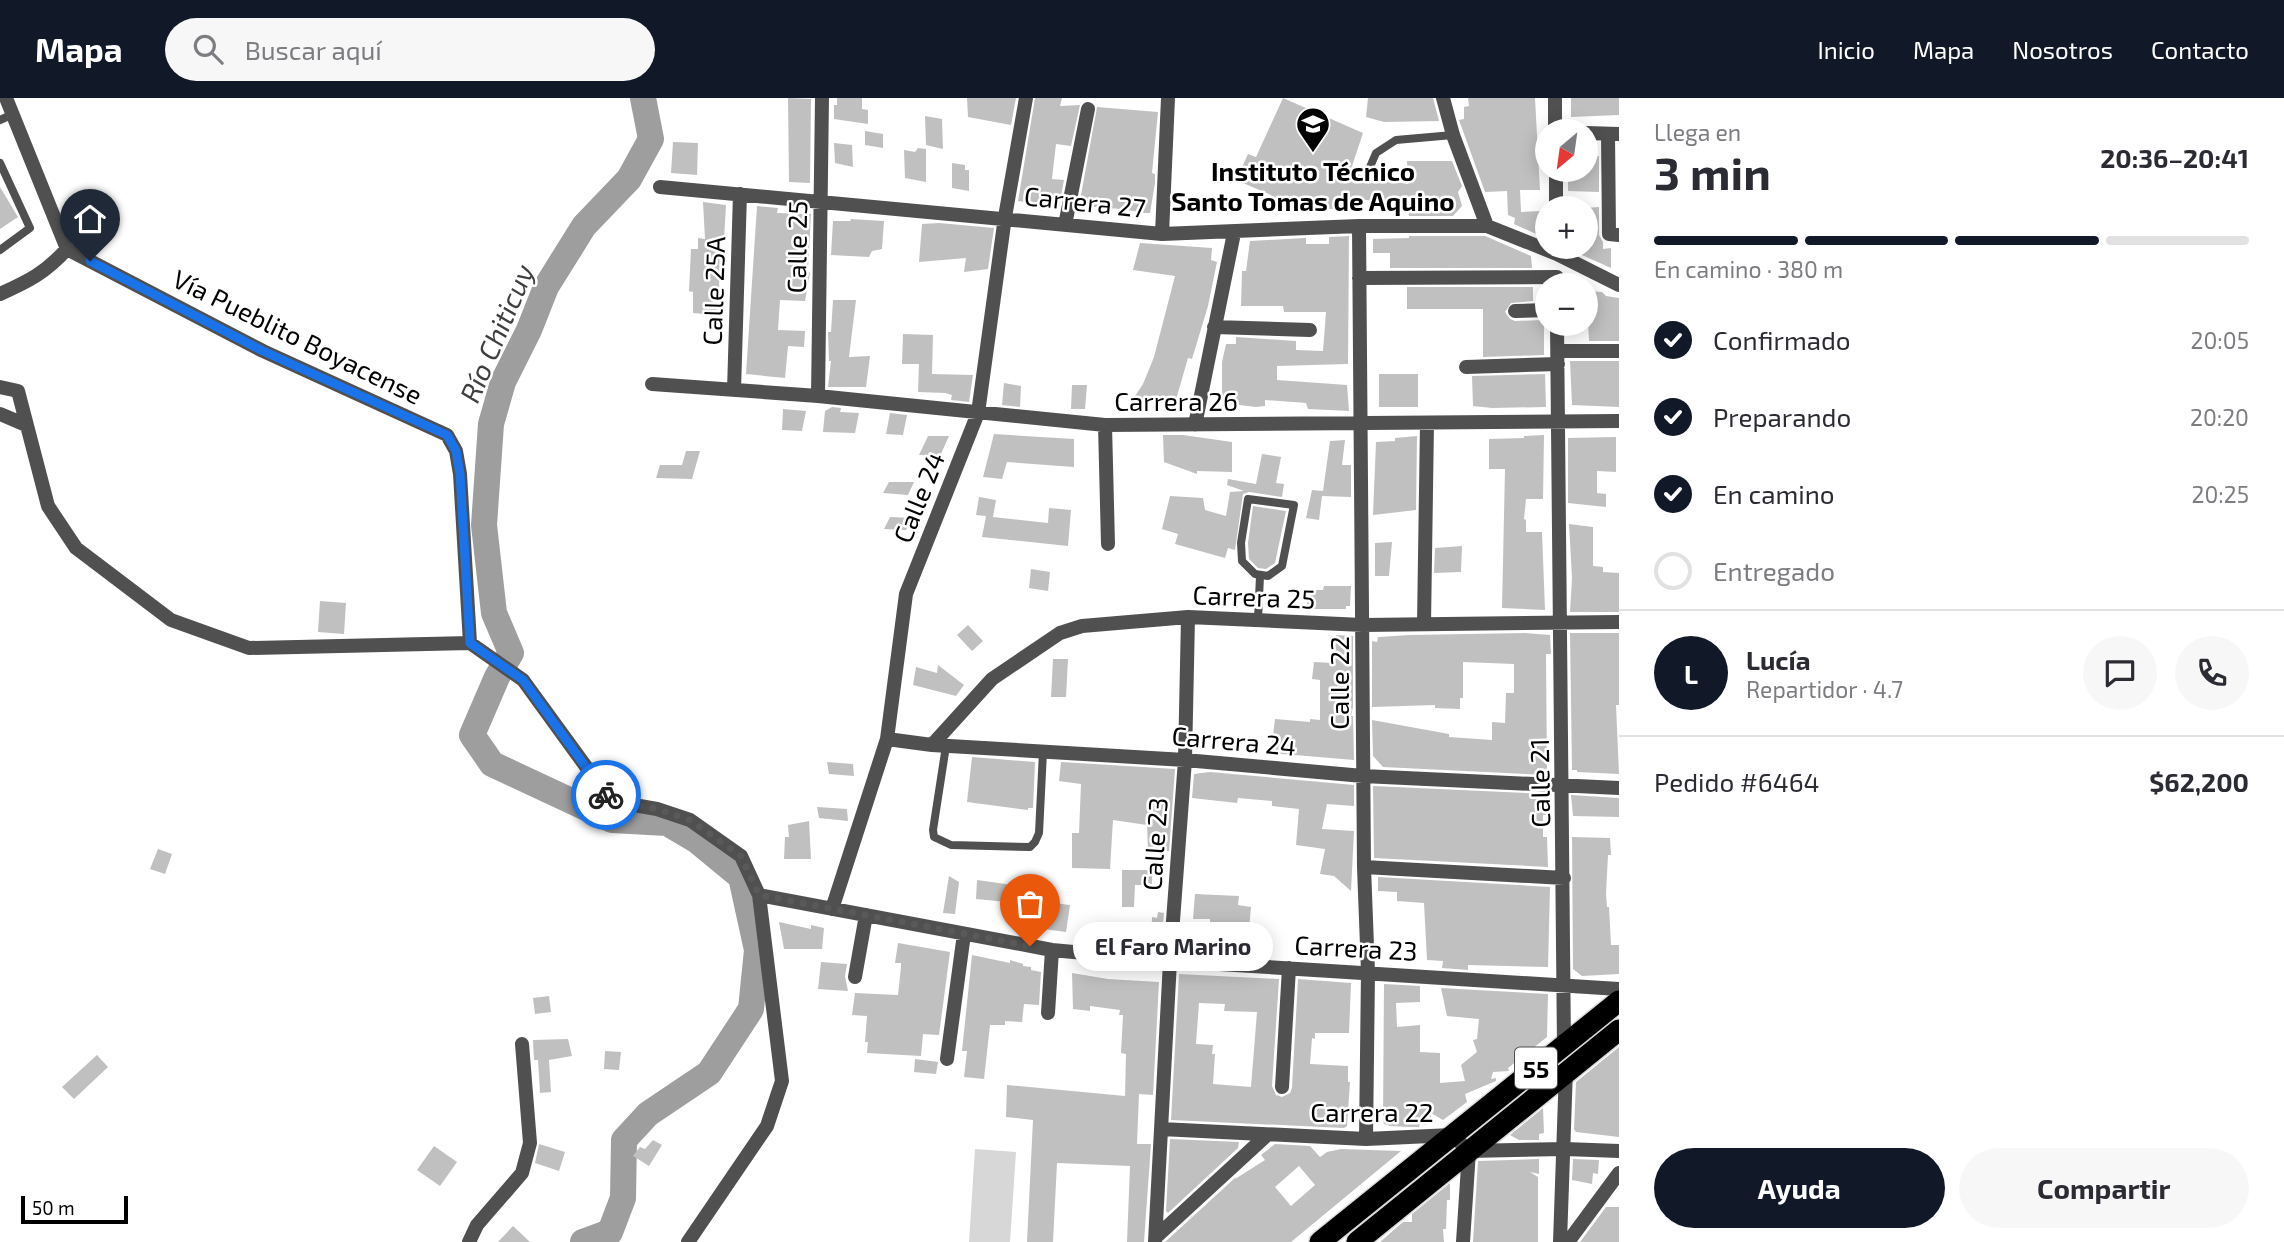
<!DOCTYPE html>
<html lang="es">
<head>
<meta charset="utf-8">
<style>
  :root { --surface:#fff; --page:#f7f7f7; --text:#2b2b33; --muted:#7c7c81; --line:#e1e1e2; --accent:#111827 }
  body { margin:0; font-family:"Exo 2",sans-serif; background:var(--page); color:var(--text); height:100vh; display:flex; flex-direction:column; font-size:26px; white-space:nowrap }
  * { box-sizing:border-box; margin:0 }
  p { font-size:23px; color:var(--muted) }
  .icon { flex:none; width:38px; height:38px; fill:none; stroke:currentColor; stroke-width:2; stroke-linecap:round; stroke-linejoin:round }
  .map { position:relative; flex:1; overflow:hidden }
  .side { display:flex; flex-direction:column; background:var(--surface); width:665px }
  .side>* { flex:none }
  .needle { width:46px; rotate:209deg }
  .controls { position:absolute; left:1535px; top:21px; display:grid; gap:14px }
  .controls a { display:grid; place-items:center; width:63px; height:63px; border-radius:50%; background:var(--surface); box-shadow:0 4px 18px #0003; font-size:35px }
  .scale { position:absolute; left:21px; bottom:18px; width:107px; box-sizing:border-box; padding-left:7px; border:4px solid #000; border-top:0; font-size:19px; line-height:24px; white-space:nowrap; color:#000; -webkit-text-stroke:5px #fff; paint-order:stroke }
  .pin { position:absolute; display:grid; place-items:center; width:60px; height:60px; color:#fff; margin:-72px -30px; border-radius:50% 50% 50% 0; rotate:-45deg; box-shadow:0 0 7px #0007 }
  .pin .icon { rotate:45deg }
  .courier { position:absolute; display:grid; place-items:center; width:70px; height:70px; margin:-35px; border:5px solid #1a73e8; border-radius:50%; background:#fff; color:#222; box-shadow:0 2px 9px #0007 }
  .bubble { position:absolute; height:49px; border-radius:24px; background:var(--surface); box-shadow:0 4px 18px #0003; font-size:23px; font-weight:700; line-height:49px; text-align:center }
  .head em { font-style:normal; font-weight:700 }
  .head div { display:flex; flex-direction:column-reverse }
  .head { display:flex; align-items:center; justify-content:space-between; height:119px; padding:0 35px }
  h1 { font-size:46px; font-weight:700; line-height:52px }
  .bar { display:grid; grid-template-columns:repeat(4,1fr); gap:10px 7px; align-content:center; height:84px; padding:0 35px }
  .bar i { height:9px; border-radius:5px; background:var(--line) }
  .bar .selected { background:var(--accent) }
  .bar p { grid-column:span 4 }
  .line { display:flex; align-items:center; gap:18px; padding:0 35px; border-top:2px solid var(--line) }
  .line div { flex:1 }
  .round { display:grid; place-items:center; flex:none; width:74px; height:74px; border-radius:37px; background:var(--page) }
  ol { padding:0 35px; list-style:none }
  li { display:flex; align-items:center; gap:21px; height:77px }
  li p { margin-inline-start:auto }
  li .icon { padding:7px; border-radius:50%; background:var(--accent); color:#fff; stroke-width:4 }
  li:last-child { color:var(--muted) }
  li i { width:38px; height:38px; border:4px solid var(--line); border-radius:50% }
  .primary-button { display:flex; gap:14px; margin-top:auto; padding:14px 35px }
  .primary-button a { flex:1; height:80px; border-radius:42px; background:var(--accent); color:#fff; font-size:28px; font-weight:700; line-height:80px; text-align:center }
  .primary-button a+a { background:var(--page); color:var(--text) }
  header { display:flex; align-items:center; gap:42px; box-sizing:border-box; height:98px; padding:0 35px; background:var(--accent); color:#fff }
  header strong { font-size:33px }
  nav { display:flex; gap:38px; margin-inline-start:auto; font-size:24px }
  .search { width:490px; height:63px; background:var(--page); display:flex; align-items:center; gap:18px; box-sizing:border-box; padding:0 24px; border-radius:38px; color:var(--muted); font-size:26px }
  main { display:flex; flex:1; min-height:0 }
  .map>svg:first-child { display:block }
</style>
</head>
<body>
<header>
<strong>Mapa</strong>
<div class="search"><svg class="icon" aria-label="search" viewBox="0 0 24 24"><circle cx="10" cy="10" r="6"/><path d="M15 15l6 6"/></svg>Buscar aquí</div>
<nav><a>Inicio</a><a>Mapa</a><a>Nosotros</a><a>Contacto</a></nav>
</header>
<main>
<div class="map">
<svg width="1619" height="1144" viewBox="0 0 1619 1144">
  <rect width="100%" height="100%" fill="#fff"/>
  <path fill="#d7d7d7" d="M975,1051L1016,1054L1010,1144H969Z"/>
  <g fill="none" stroke-linecap="round" stroke-linejoin="round">
    <path stroke="#9e9e9e" stroke-width="26" d="M583,1144L610,1134L623,1100L624,1042L648,1016L709,975L751,911L757,852L741,779L696,742L667,725L612,722L492,666L472,637L497,579L511,555L494,515L484,427L491,326L503,284L529,232L546,189L584,128L629,81L651,41L643,0"/>
  </g>
  <path fill="#c0c0c0" fill-rule="evenodd" d="M788,0L811,1L810,85L789,84Z
    M837,0H862V11L868,12V26L834,21V7H837Z
    M967,0H1016L1011,27L968,19Z
    M1035,0H1062L1060,8L1080,7L1071,48L1056,46L1052,81L1064,82L1059,109L1018,103Z
    M1283,0L1363,35L1350,74L1361,77L1365,82L1372,80L1408,86L1407,63H1452L1462,88L1458,94L1462,108L1453,118H1409L1408,108L1338,98V111L1271,110V97L1236,82L1248,56L1256,59Z
    M1368,0H1433L1439,23L1384,24L1366,19Z
    M1468,0H1535L1540,92H1520L1521,114L1542,113L1543,139L1514,126L1515,120L1508,117L1507,93L1485,94L1459,22L1464,21V9L1469,8Z
    M1571,0H1619V17L1571,19Z
    M1097,9L1158,14L1152,75L1155,76V85L1150,115H1139V114L1121,111L1079,108Z
    M925,18L942,21L943,51L926,47Z
    M865,33L883,36V50L865,47Z
    M673,44L698,45L697,77L671,75Z
    M834,45L852,47L853,69L835,65Z
    M918,50L926,51V84L905,80L904,52L915,54Z
    M1599,58V94L1568,93V72H1586V59Z
    M952,65L965,67V72H969V93L952,90Z
    M0,89L18,119L0,131Z
    M703,104L726,107L724,142L720,141L719,193L716,217L693,215V194L689,193L691,151H698V140L705,141Z
    M757,108L778,110L777,115L811,116L808,173L810,175L805,203L780,202L778,232L805,233L804,249L788,248L785,280L746,276Z
    M1599,109V137L1603,144V151L1611,150V170L1564,149H1586V110Z
    M850,121L884,123L882,151L872,153L869,159L831,157L833,123H851Z
    M939,125L994,130L988,171L964,174L966,160L919,164L922,126Z
    M1349,138L1348,266L1277,268V282L1347,287L1349,313L1308,311L1306,305L1265,302V308L1256,309L1231,306V300H1222V264L1226,246H1236V239L1296,243V252L1323,253L1326,214H1284L1283,208H1241L1242,173H1246L1250,143L1304,140H1306V146H1329V139Z
    M1409,138H1485L1531,158L1532,170H1390V155H1373V141L1409,140Z
    M1140,145L1212,150L1211,162L1217,164L1208,208L1192,261L1188,260L1175,305L1153,304L1135,298L1143,286L1154,259L1175,178L1133,172Z
    M1407,189H1533V203L1511,205L1505,214L1510,221L1515,223L1544,222V257L1483,259V211H1407Z
    M1586,193L1602,194L1606,198L1619,200V243H1589L1588,224H1586Z
    M833,202H856L849,259L870,258L866,289H828L831,263H829L828,234H831Z
    M903,236L933,237L932,276L973,277L969,304L951,302L952,297L945,295L918,294L919,266H902Z
    M1570,263H1619V309L1572,307Z
    M1379,276H1418V309H1379Z
    M1545,276L1546,309L1492,310L1473,308L1472,278Z
    M1004,285L1021,288L1020,309L1002,307Z
    M1072,287H1087L1085,311H1071Z
    M832,309L841,310L840,314L859,315L855,335L823,334L825,313Z
    M783,311L806,313L802,333L782,332Z
    M890,315L907,317L903,337L886,336Z
    M994,336L1074,341V369L1007,364L1002,381L983,379Z
    M1163,337H1183L1232,344V374L1197,373V376L1164,364Z
    M1544,337L1543,401H1526L1524,421L1526,422V434H1542L1545,512L1502,510L1505,371H1489V341L1524,340V338Z
    M928,338H949L940,358L919,357Z
    M1417,338L1416,412L1373,417L1376,344L1395,343V340Z
    M1616,339V374L1597,373V395L1606,396V409L1568,405V340Z
    M1345,342L1342,367H1351V399L1322,398L1319,422L1306,420L1312,392L1323,393L1330,343Z
    M686,353H700L692,381L656,380L660,367H682Z
    M1262,356L1281,359L1276,385L1284,386L1282,399L1249,394L1243,396L1235,452L1228,450L1225,460L1175,446L1178,436L1162,431L1170,398L1203,400L1205,412L1226,418L1230,394L1244,393L1227,387L1228,381L1256,386Z
    M889,384H914L908,397L883,395Z
    M979,399L996,402L993,419L1048,425L1049,410L1071,412L1068,448L982,439L986,418L976,417Z
    M1253,408L1286,413L1275,465L1266,471L1258,470L1249,461L1248,445Z
    M890,419L912,420L906,432L884,431Z
    M1569,426L1593,429V468L1603,469V474L1619,475V514H1570L1572,480Z
    M1392,444L1389,478H1375V445Z
    M1462,448L1461,474L1434,475L1435,450Z
    M1031,471L1050,474L1048,493L1029,490Z
    M1324,488H1351L1350,508H1346V511H1309L1307,509L1309,492H1323Z
    M320,503L346,505L344,536L318,534Z
    M968,527L983,543L972,553L957,537Z
    M1525,535L1550,537L1551,556H1546L1547,677L1383,669L1373,658L1372,622L1449,636V639L1492,642V624L1505,625L1506,595H1514V566L1463,564V600H1460V611L1435,610V607L1372,609V543L1377,544L1378,539L1410,537Z
    M1570,535H1619V607H1616L1619,676L1577,674V672H1572Z
    M1336,537L1353,538V609L1351,618H1353L1354,662L1271,655L1275,621L1310,624V621L1320,622V582L1312,581L1314,564L1334,565Z
    M1053,561H1068L1066,599H1051Z
    M938,567L964,587L956,598L913,587L916,569L937,575Z
    M972,659L1035,664L1033,710H1028V712L967,704Z
    M827,664L853,666L854,678L829,676Z
    M1061,664L1175,671L1169,753L1148,752L1147,727L1113,722L1110,771L1072,770V735H1079L1081,686L1059,683Z
    M1210,674L1354,687V708L1327,706L1322,731L1354,733L1351,793L1334,778L1320,776L1325,751L1296,747L1299,711L1272,708V703L1238,700L1237,705L1192,700L1194,676Z
    M1373,688L1548,696L1547,717H1543V739H1547L1548,769L1374,760Z
    M1571,697L1619,700V719L1573,718Z
    M817,709L847,711L848,723L819,720Z
    M809,723L811,761H784L785,739H789L788,727Z
    M1572,739L1610,740L1611,757H1608L1606,796L1607,809H1609L1611,847H1619V876L1582,878L1573,871Z
    M158,751L172,756L165,776L150,771Z
    M1122,772H1152V787H1135L1134,809H1122Z
    M949,778L959,784L955,816L943,815Z
    M1378,779L1550,789L1548,869L1468,867V872L1442,870L1443,863L1427,862L1424,805L1397,803V794L1378,793Z
    M977,782L1035,790L1034,796L1055,798L1054,805L1070,807L1066,834L1015,827L1017,805L976,801Z
    M1195,796L1239,798L1238,807L1251,809L1249,831L1210,828V821H1193Z
    M1158,814L1164,815L1161,849H1151L1152,819L1157,820Z
    M779,824L811,831V827L824,830L822,851H784Z
    M898,845L950,854L939,937L923,936L921,958L867,955L868,944H865L867,918L852,917L855,895L898,897L901,869V865H895Z
    M972,857L1010,865V862L1023,866V868L1031,869V872L1041,874L1039,907L1024,906L1022,924L1005,923V927H990L984,981L964,979L967,953H962Z
    M821,864L847,866L845,878L848,893L818,891Z
    M1072,875L1108,881L1159,884L1153,997L1139,996L1137,1046H1151L1144,1144H1127L1130,1068L1057,1065L1053,1144H1027L1033,1022L1006,1019L1007,987L1125,998L1126,956L1121,955L1123,917H1119L1120,912L1090,908V913L1073,911Z
    M1179,876L1279,881L1272,988L1276,997L1282,999L1290,995L1292,990L1298,881L1351,885L1349,935H1315V941L1312,940L1310,966L1348,968V984H1350L1347,1028L1344,1030L1171,1022ZM1199,905L1225,906L1224,913L1257,914L1251,989L1213,986L1215,956H1212L1213,947L1196,946Z
    M1384,886L1420,888V904L1396,905L1397,929L1420,927V954L1440,955V985L1465,983L1461,967L1477,954L1473,942L1477,941L1479,921L1447,918L1441,890L1548,896L1547,939L1508,970L1509,973L1493,974L1491,981L1496,980V983L1465,996L1467,1004L1443,1022L1431,1015V1024H1427V1027L1420,1026L1419,1029H1409L1390,1028L1384,1026L1383,1022Z
    M549,898L551,914L535,916L533,900Z
    M568,941L572,958L549,962L551,994L540,995L538,962H534L533,942Z
    M1619,949V1039L1576,1034L1574,1031L1576,984Z
    M605,953L621,954L619,972L604,971Z
    M97,957L108,969L74,1001L62,989Z
    M915,961L938,964L936,976L914,974Z
    M1543,1010L1544,1035L1539,1036V1042H1519L1510,1037Z
    M1170,1041L1239,1044L1238,1050L1168,1115L1166,1113Z
    M653,1042L662,1047L649,1068L633,1058L640,1049L645,1051Z
    M539,1046L565,1054L559,1073L535,1065Z
    M1275,1046L1310,1048L1320,1059L1327,1054L1341,1051L1401,1053L1291,1144H1165L1236,1079L1235,1081L1265,1062L1261,1057ZM1299,1068L1315,1087L1291,1108L1275,1089Z
    M434,1048L457,1064L440,1088L417,1072Z
    M1539,1061V1076L1530,1074L1538,1079V1144H1473L1478,1063Z
    M1573,1061L1599,1062L1598,1076L1593,1075L1592,1086L1572,1082Z
    M1450,1085V1102H1447L1446,1131H1443L1444,1144H1380L1403,1124H1412V1116Z
    M1606,1109H1619V1144H1580Z
    M513,1128L530,1144H498Z"/>
  <g fill="none" stroke-linecap="round" stroke-linejoin="round">
    <g stroke="#dbdbdb" stroke-width="24">
      <path id="highway" d="M1320,1144L1619,903
        M1357,1144L1619,932"/>
    </g>
    <path stroke="#505050" stroke-width="8" d="M0,22L11,17
      M0,65L30,130L0,152
      M1367,76L1376,55L1396,42L1453,37
      M1248,401L1294,407L1282,468L1268,478L1255,476L1242,463L1241,445Z
      M1258,522L1260,478
      M946,648L933,732L934,739L951,747L1030,749L1035,744L1039,735L1043,654"/>
    <path stroke="#505050" stroke-width="14" d="M6,0L67,151L263,253L447,337L456,353L460,376L470,545
      M1443,0L1453,37L1487,128
      M1555,0V33
      M1586,35L1619,36
      M1608,36L1609,136L1619,137
      M1556,72V110
      M660,89L1162,136L1359,128H1487L1557,156L1619,187
      M1065,127L1088,11
      M1359,128L1364,769L1368,874L1366,1041
      M1162,136L1168,0
      M1359,180L1557,179
      M0,196C29,183 45,175 67,151
      M1515,213L1547,212
      M1557,226L1564,950
      M1214,229L1310,232
      M1558,253H1619
      M1466,269L1558,266
      M652,286L818,298L1105,327L1619,323
      M0,289L18,293L48,408L76,450L171,522L249,550L470,545
      M734,292L740,96
      M818,298L822,0
      M0,316L26,327
      M1105,327L1108,446
      M1195,327L1234,135
      M1424,526L1427,325
      M470,545L523,582L611,703L657,711L690,722L741,758L759,797L782,983L767,1028L688,1144
      M887,641L932,647L1185,662L1363,678L1619,690
      M932,647L992,581L1060,535L1082,528L1188,519L1363,527L1619,524
      M1364,769L1564,780
      M759,797L1052,852L1170,863L1619,891
      M832,811L887,641L906,496L978,315L1005,119L1026,0
      M855,879L866,817
      M1048,915L1052,852
      M947,961L964,836
      M1282,989L1289,870
      M1161,1031L1366,1041L1452,1037L1469,1053L1565,1051L1619,1053
      M1156,1139L1267,1037
      M469,1144L477,1127L522,1075L530,1045L522,946
      M1155,1144L1170,863L1185,662L1188,519
      M1463,1144L1469,1053
      M1560,1144L1566,971
      M1568,1144L1619,1075"/>
    <use href="#highway" stroke="#000" stroke-width="21"/>
  </g>
  <g fill="none" stroke-linecap="round" stroke-linejoin="round">
    <path stroke="#595959" stroke-width="7" stroke-dasharray="0 12.6" d="M606,697L611,703L657,711L690,722L741,758L759,797L1030,848"/>
    <path stroke="#1a73e8" stroke-width="9" d="M90,163L263,253L447,337L456,353L460,376L470,545L523,582L606,697"/>
  </g>
  <defs>
    <g id="school-pin" transform="scale(1.75)"><path d="M0 17L-7.5 6A9.5 9.5 0 1 1 7.5 6Z" fill="#000" stroke="#fff"/><path d="M0-5L7-2L0 1L-7-2ZM-4 1L0 2.5L4 1V4Q0 6-4 4Z" fill="#fff"/></g>
  </defs>
  <g fill-rule="evenodd">
    <use href="#school-pin" x="1313" y="26"/>
  </g>
  <g text-anchor="middle" dominant-baseline="central" stroke-width="5" stroke-linejoin="round" paint-order="stroke">
    <rect fill="#fff" stroke="#4c4c4c" stroke-width="2" x="1515" y="949.5" width="42" height="41" rx="5"/>
    <g font-size="24" font-weight="bold" fill="#000">
      <text x="1536" y="970">55</text>
    </g>
    <g font-size="26" font-weight="bold" fill="#000" stroke="#fff">
      <text x="1313" y="72">Instituto Técnico<tspan x="1313" dy="30">Santo Tomas de Aquino</tspan></text>
    </g>
    <g font-size="26" fill="#000" stroke="#fff">
      <text transform="translate(1085 103) rotate(6)">Carrera 27</text>
      <text transform="translate(796 149) rotate(-89)">Calle 25</text>
      <text transform="translate(713 193) rotate(-88)">Calle 25A</text>
      <text transform="translate(298 238) rotate(26)">Vía Pueblito Boyacense</text>
      <text x="1176" y="302">Carrera 26</text>
      <text transform="translate(918 399) rotate(-68)">Calle 24</text>
      <text transform="translate(1254 498) rotate(2)">Carrera 25</text>
      <text transform="translate(1338 585) rotate(-90)">Calle 22</text>
      <text transform="translate(1234 642) rotate(5)">Carrera 24</text>
      <text transform="translate(1539 685) rotate(-91)">Calle 21</text>
      <text transform="translate(1154 746) rotate(-86)">Calle 23</text>
      <text transform="translate(1356 849) rotate(3)">Carrera 23</text>
      <text x="1372" y="1013">Carrera 22</text>
    </g>
    <g font-size="28" font-style="italic" fill="#3f3f3f" stroke="#fff">
      <text transform="translate(496 235) rotate(-67)">Río Chiticuy</text>
    </g>
  </g>
</svg>
<div class="controls">
<a><svg class="needle" viewBox="-14 -14 28 28"><path d="M0-13l5 13h-10z" fill="#e53935"/><path d="M0 13l5-13h-10z" fill="#7c7c81"/></svg></a>
<a>+</a>
<a>−</a>
</div>
<div class="scale">50 m</div>
<div class="pin" style="left:1030px;top:848px;background:#ea580c"><svg class="icon" aria-label="bag" viewBox="0 0 24 24"><path d="M5 8h14l-1 12H6zM9 8a3 3 0 0 1 6 0"/></svg></div>
<div class="pin" style="left:90px;top:163px;background:#1f2937"><svg class="icon" aria-label="home" viewBox="0 0 24 24"><path d="M3 11l9-7 9 7M6 9v11h12V9"/></svg></div>
<div class="courier" style="left:606px;top:697px"><svg class="icon" aria-label="bike" viewBox="0 0 24 24"><circle cx="6" cy="16" r="4"/><circle cx="18" cy="16" r="4"/><path d="M6 16l4-8h5l3 8M10 8l3 8H6M13 5h3"/></svg></div>
<div class="bubble" style="left:1073px;top:824px;width:200px">El Faro Marino</div>
</div>
<section class="side">
<div class="head"><div><h1>3 min</h1><p>Llega en</p></div><em>20:36–20:41</em></div>
<div class="bar"><i class="selected"></i><i class="selected"></i><i class="selected"></i><i></i><p>En camino · 380 m</p></div>
<ol>
<li><svg class="icon" aria-label="check" viewBox="0 0 24 24"><path d="M5 12l5 5 9-10"/></svg>Confirmado<p>20:05</p></li>
<li><svg class="icon" aria-label="check" viewBox="0 0 24 24"><path d="M5 12l5 5 9-10"/></svg>Preparando<p>20:20</p></li>
<li><svg class="icon" aria-label="check" viewBox="0 0 24 24"><path d="M5 12l5 5 9-10"/></svg>En camino<p>20:25</p></li>
<li><i></i>Entregado</li>
</ol>
<div class="line" style="height:126px"><b class="round" style="background:var(--accent);color:#fff">L</b><div><b>Lucía</b><p>Repartidor · 4.7</p></div><a class="round"><svg class="icon" aria-label="chat" viewBox="0 0 24 24"><path d="M4 5h16v11H9l-5 4z"/></svg></a><a class="round"><svg class="icon" aria-label="phone" viewBox="0 0 24 24"><path d="M5 4h4l2 5-3 2q2 4 5 5l2-3 5 2v4C11 20 4 13 5 4z"/></svg></a></div>
<div class="line" style="height:91px"><div>Pedido #6464</div><b>$62,200</b></div>
<div class="primary-button"><a>Ayuda</a><a>Compartir</a></div>
</section>
</main>
</body>
</html>
